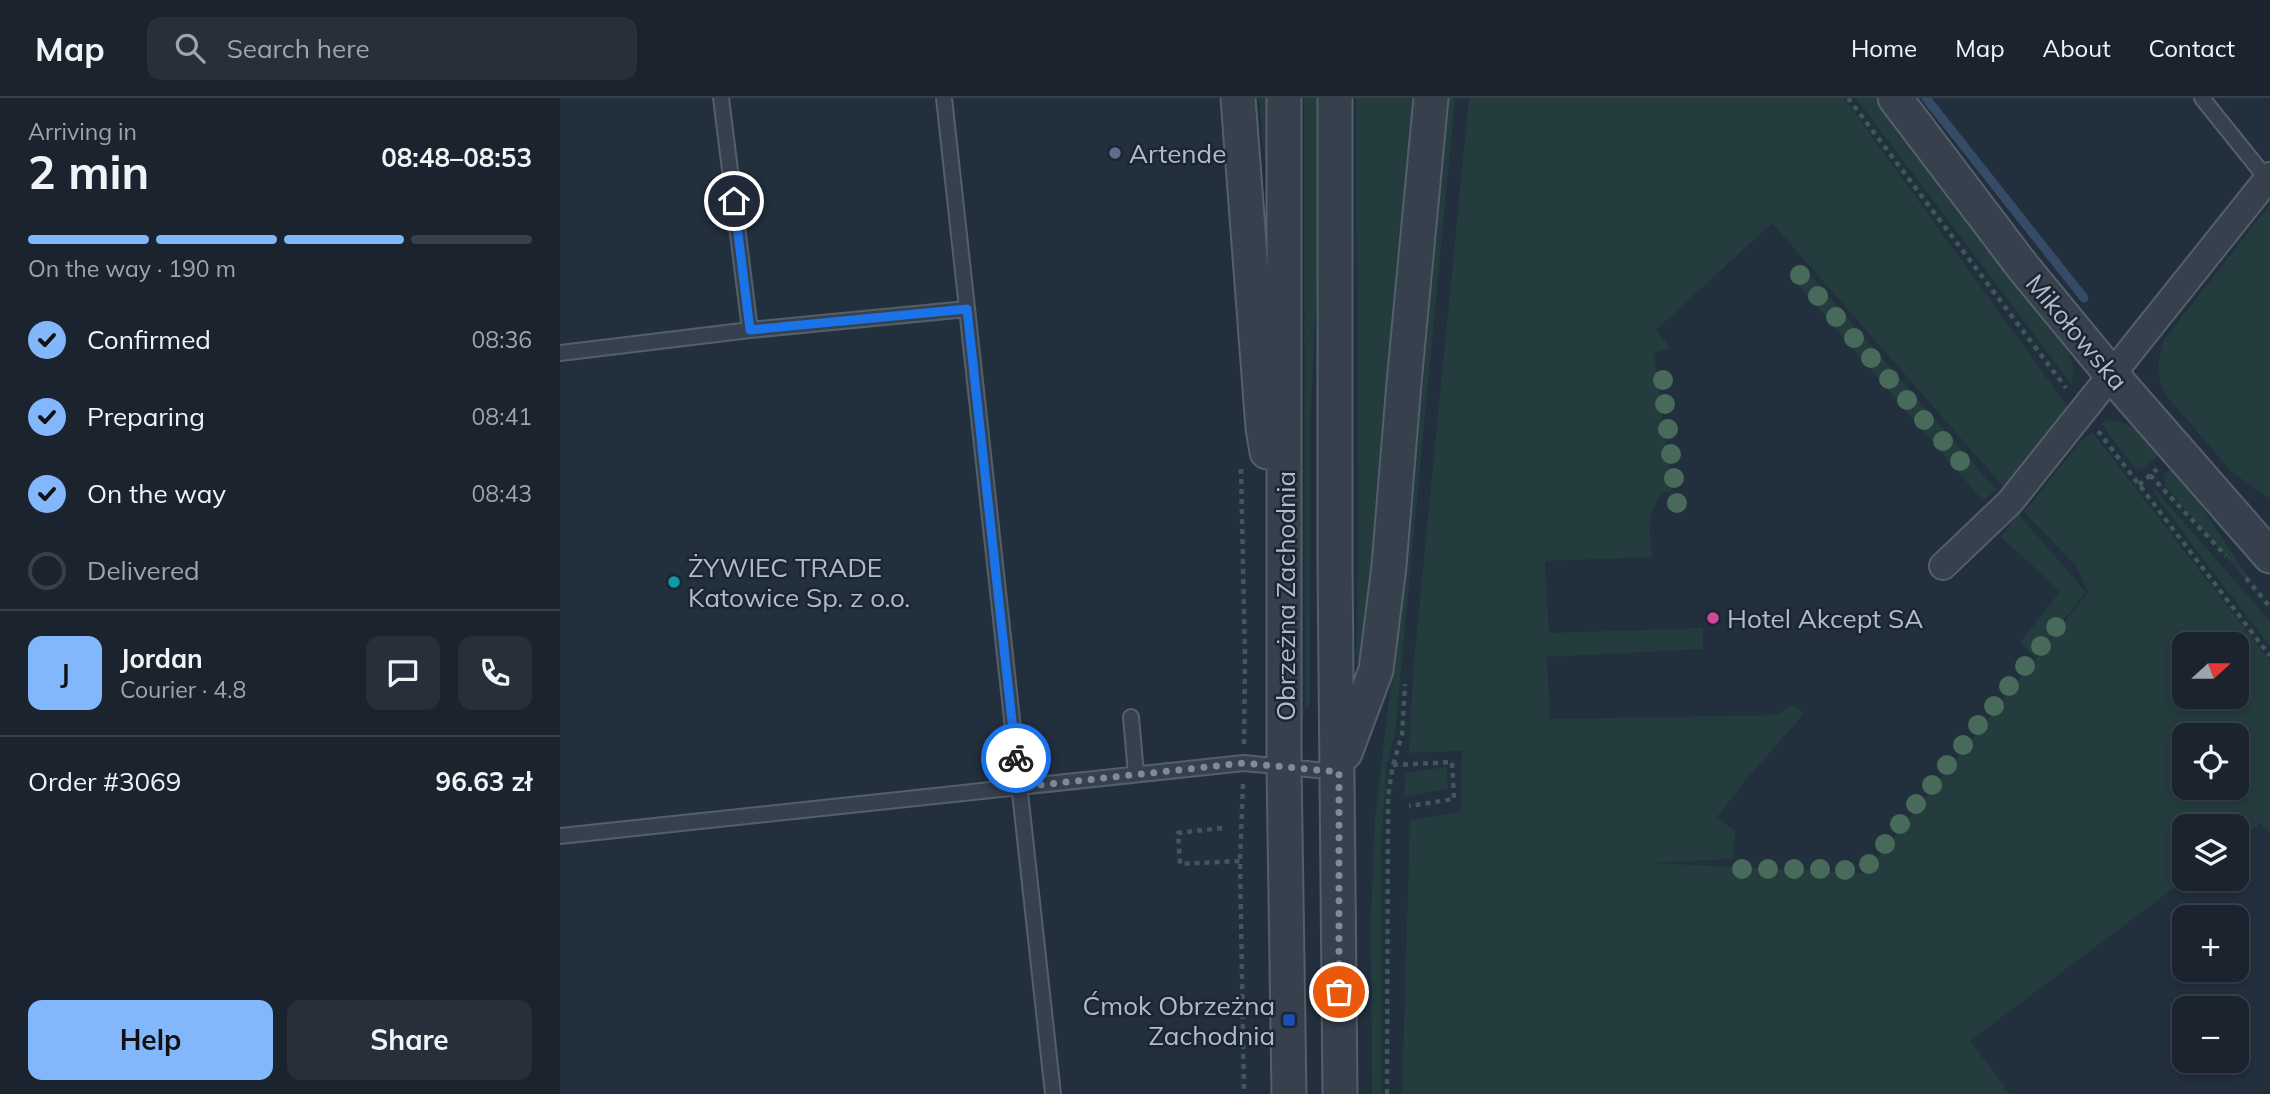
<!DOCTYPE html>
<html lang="en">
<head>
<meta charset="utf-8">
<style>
  :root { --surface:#1a232e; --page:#272f3a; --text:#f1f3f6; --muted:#9fa4aa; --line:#38404a; --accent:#83b7fc }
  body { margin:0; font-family:Mulish,sans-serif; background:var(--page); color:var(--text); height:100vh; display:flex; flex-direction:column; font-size:26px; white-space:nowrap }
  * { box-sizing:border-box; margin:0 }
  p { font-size:23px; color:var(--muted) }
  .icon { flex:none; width:38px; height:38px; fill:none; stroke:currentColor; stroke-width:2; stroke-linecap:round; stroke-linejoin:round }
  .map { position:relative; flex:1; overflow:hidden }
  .panel { display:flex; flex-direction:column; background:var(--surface); width:560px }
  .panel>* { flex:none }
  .needle { width:46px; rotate:69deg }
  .fabs { position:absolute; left:1612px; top:534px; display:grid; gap:14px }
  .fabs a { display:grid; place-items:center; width:77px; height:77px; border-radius:14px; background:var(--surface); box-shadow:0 4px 10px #0003,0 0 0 2px var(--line); font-size:35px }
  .pin { position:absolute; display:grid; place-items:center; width:60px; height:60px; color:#fff; margin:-30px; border:4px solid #fff; border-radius:50%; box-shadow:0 2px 7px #0007 }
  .courier { position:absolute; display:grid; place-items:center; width:70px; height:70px; margin:-35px; border:5px solid #1a73e8; border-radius:50%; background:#fff; color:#222; box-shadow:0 2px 9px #0007 }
  .head em { font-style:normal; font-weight:700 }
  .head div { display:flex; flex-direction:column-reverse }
  .head { display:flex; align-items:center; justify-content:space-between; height:119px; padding:0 28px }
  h1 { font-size:46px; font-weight:700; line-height:52px }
  .bar { display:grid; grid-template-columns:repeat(4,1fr); gap:10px 7px; align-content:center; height:84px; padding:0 28px }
  .bar i { height:9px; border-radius:5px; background:var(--line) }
  .bar .selected { background:var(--accent) }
  .bar p { grid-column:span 4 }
  .line { display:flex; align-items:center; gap:18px; padding:0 28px; border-top:2px solid var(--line) }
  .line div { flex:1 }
  .round { display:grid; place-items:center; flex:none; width:74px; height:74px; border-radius:14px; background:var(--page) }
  ol { padding:0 28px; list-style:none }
  li { display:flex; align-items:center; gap:21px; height:77px }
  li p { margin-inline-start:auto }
  li .icon { padding:7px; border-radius:50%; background:var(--accent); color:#111; stroke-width:4 }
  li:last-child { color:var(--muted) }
  li i { width:38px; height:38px; border:4px solid var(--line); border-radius:50% }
  .button { display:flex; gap:14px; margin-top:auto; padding:14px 28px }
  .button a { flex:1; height:80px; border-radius:14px; background:var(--accent); color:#111; font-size:28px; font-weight:700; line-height:80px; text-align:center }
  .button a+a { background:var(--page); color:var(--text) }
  header { display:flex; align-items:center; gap:42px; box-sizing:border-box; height:98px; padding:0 35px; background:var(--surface); border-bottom:2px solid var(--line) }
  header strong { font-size:33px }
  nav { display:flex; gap:38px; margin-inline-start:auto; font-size:24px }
  .search { width:490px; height:63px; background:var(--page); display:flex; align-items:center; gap:18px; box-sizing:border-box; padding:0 24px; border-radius:14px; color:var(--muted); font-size:26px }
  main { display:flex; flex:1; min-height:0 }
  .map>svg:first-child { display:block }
</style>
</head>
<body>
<header>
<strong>Map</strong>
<div class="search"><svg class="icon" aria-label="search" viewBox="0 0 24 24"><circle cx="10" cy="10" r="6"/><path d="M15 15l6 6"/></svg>Search here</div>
<nav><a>Home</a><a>Map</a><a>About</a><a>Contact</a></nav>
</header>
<main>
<section class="panel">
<div class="head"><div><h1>2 min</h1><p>Arriving in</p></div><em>08:48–08:53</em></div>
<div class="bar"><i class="selected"></i><i class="selected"></i><i class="selected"></i><i></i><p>On the way · 190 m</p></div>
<ol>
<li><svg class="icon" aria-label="check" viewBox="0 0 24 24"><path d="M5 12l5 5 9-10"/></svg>Confirmed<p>08:36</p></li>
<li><svg class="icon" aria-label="check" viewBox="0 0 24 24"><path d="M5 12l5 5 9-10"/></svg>Preparing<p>08:41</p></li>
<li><svg class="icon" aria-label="check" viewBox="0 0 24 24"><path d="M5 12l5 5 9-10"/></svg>On the way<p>08:43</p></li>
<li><i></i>Delivered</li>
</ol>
<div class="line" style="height:126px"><b class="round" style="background:var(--accent);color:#111">J</b><div><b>Jordan</b><p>Courier · 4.8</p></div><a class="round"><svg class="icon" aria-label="chat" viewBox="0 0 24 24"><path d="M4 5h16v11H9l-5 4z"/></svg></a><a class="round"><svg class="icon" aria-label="phone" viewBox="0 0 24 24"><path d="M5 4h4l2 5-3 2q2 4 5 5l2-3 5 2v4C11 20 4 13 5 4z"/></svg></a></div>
<div class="line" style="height:91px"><div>Order #3069</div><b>96.63 zł</b></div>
<div class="button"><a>Help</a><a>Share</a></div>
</section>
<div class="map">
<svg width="1710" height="996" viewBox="0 0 1710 996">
  <rect width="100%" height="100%" fill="#222f3d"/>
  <path fill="#243c3e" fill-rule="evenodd" d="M699,0H708L709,63H706L704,55Z
    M744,0H758L759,130L750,336V606L745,611Z
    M796,0H855L803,557L801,564L796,566L798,450Z
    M887,0H895L835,635L827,665L821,746L822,996H812L811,819L815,719L830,594Z
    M909,0H1284L1510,312L1449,395L1212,125L1096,232L1111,250L1094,255L1112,392L1102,395C1086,419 1089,431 1092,459L985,463L989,535L1143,530V551L987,559L990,621L1219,617L1232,606L1244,616L1190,677L1157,719L1175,733L1173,761L1091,765L1306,775L1528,494L1517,469L1464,414L1520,344L1532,334L1710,563V737L1701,725L1677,743L1676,728H1624V780L1626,781L1410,943L1450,996H842L850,723L901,713L902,653L849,655L853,573ZM1624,546H1676V598H1624ZM1624,637H1676V690H1624Z
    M1296,0H1314L1505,245L1513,268L1512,287Z
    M1710,106V401L1672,374L1605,296C1596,276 1598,262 1604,242Z
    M1242,167L1436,392L1423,403L1230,177Z
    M1548,322C1572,324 1585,339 1600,356L1582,372L1573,368L1541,325Z
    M1611,370L1630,392L1689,480L1686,482L1606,388L1603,378Z
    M1593,389L1710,523V546H1708L1595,397Z
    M1458,416L1526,494L1475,559L1460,545L1500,493L1441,439Z
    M887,669L888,691L844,699L845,675Z"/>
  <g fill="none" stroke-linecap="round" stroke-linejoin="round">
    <path stroke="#354b66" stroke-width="9" d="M1366,0L1524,200"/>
    <g stroke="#545f6b" stroke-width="18">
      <path id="service" d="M161,0L190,232
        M384,0L493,996
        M1642,0L1707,81
        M0,255L190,232L407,211
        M571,619L576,676
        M0,738L684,665L778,674"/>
    </g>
    <g stroke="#545f6b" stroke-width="30">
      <path id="minor" d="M1383,468L1450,404L1710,78"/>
    </g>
    <g stroke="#545f6b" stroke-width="37">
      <path id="tertiary" d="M678,0L703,330L707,354
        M724,0V668L729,996
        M775,0V467L780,996
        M1335,0L1463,169L1551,276L1710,458
        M785,655L816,572L829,468L844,285L871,0"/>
    </g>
    <path stroke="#3f5859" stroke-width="4.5" stroke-dasharray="5 5" stroke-linecap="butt" d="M1288,0L1506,290
      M1538,333L1710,558
      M681,371L685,560L684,646
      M1590,377L1666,458
      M1579,387L1597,371
      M1686,480L1710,509
      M833,667L892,664L894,701L849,708
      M683,686L680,763L684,996
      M662,730L618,735L620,766L680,763
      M827,996L828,698L833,667L842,637L845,586"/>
    <use href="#service" stroke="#36414d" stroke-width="14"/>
    <use href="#minor" stroke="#36414d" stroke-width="26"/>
    <use href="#tertiary" stroke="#36414d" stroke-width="33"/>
  </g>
  <g fill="#486a5a">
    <circle cx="1240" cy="177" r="10"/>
    <circle cx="1258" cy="198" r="10"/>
    <circle cx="1276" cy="219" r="10"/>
    <circle cx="1294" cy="240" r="10"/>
    <circle cx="1311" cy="260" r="10"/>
    <circle cx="1329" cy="281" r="10"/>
    <circle cx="1103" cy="282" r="10"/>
    <circle cx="1347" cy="302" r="10"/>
    <circle cx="1105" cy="306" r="10"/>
    <circle cx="1364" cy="322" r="10"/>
    <circle cx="1108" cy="331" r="10"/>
    <circle cx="1383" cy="343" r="10"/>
    <circle cx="1111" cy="356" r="10"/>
    <circle cx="1400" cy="363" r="10"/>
    <circle cx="1114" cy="380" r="10"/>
    <circle cx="1117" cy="405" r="10"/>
    <circle cx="1496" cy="529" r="10"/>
    <circle cx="1481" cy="548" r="10"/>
    <circle cx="1465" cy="568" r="10"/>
    <circle cx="1449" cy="588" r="10"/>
    <circle cx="1434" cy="608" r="10"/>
    <circle cx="1418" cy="627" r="10"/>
    <circle cx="1403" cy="647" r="10"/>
    <circle cx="1387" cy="667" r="10"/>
    <circle cx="1372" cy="687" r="10"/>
    <circle cx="1356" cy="706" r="10"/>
    <circle cx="1340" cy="726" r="10"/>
    <circle cx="1325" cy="746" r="10"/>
    <circle cx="1309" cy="766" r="10"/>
    <circle cx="1182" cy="771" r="10"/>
    <circle cx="1208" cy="771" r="10"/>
    <circle cx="1234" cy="771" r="10"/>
    <circle cx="1260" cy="771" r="10"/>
    <circle cx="1285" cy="772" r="10"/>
  </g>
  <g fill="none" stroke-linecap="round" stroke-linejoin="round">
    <path stroke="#808b98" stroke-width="7" stroke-dasharray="0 12.6" d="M456,660L460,689L684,665L779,674V894"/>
    <path stroke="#1a73e8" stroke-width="9" d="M174,103L190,232L407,211L456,660"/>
  </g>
  <circle fill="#5c6f8a" stroke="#1b2632" stroke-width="2.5" cx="555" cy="55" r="7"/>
  <circle fill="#0f9aa8" stroke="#1b2632" stroke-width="2.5" cx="114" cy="484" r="7"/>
  <circle fill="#d1479c" stroke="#1b2632" stroke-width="2.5" cx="1153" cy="520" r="7"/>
  <rect fill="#1a4fb4" stroke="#1b2632" stroke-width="2.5" x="722" y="915" width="14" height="14" rx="3.5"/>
  <g text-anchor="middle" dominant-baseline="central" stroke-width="5" stroke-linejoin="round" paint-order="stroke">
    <g font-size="26" fill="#b2bcc9" stroke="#1b2632" text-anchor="start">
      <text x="569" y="55">Artende</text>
      <text x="128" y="469">ŻYWIEC TRADE<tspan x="128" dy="30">Katowice Sp. z o.o.</tspan></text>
      <text x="1167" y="520">Hotel Akcept SA</text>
      <text x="715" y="907" text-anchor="end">Ćmok Obrzeżna<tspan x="715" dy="30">Zachodnia</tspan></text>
    </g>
    <g font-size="26" fill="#b2bcc9" stroke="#1b2632">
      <text transform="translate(1517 234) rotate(50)">Mikołowska</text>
      <text transform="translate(725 498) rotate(-90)">Obrzeżna Zachodnia</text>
    </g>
  </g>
</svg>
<div class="fabs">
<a><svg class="needle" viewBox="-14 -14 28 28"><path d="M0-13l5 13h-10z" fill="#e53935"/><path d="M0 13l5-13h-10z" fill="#9fa4aa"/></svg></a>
<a><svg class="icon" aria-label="locate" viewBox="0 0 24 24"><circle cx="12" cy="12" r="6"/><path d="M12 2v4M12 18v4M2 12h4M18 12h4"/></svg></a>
<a><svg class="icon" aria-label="layers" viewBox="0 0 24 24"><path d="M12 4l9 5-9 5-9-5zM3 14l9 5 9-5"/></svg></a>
<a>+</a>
<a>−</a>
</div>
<div class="pin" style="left:779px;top:894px;background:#ea580c"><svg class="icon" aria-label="bag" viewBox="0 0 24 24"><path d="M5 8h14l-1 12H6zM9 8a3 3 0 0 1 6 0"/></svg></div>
<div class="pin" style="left:174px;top:103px;background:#1f2937"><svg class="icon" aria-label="home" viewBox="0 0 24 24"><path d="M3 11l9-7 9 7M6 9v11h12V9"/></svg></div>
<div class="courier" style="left:456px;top:660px"><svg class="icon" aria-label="bike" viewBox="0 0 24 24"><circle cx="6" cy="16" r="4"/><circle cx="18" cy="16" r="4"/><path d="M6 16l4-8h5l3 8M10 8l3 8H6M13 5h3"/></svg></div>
</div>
</main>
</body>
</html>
